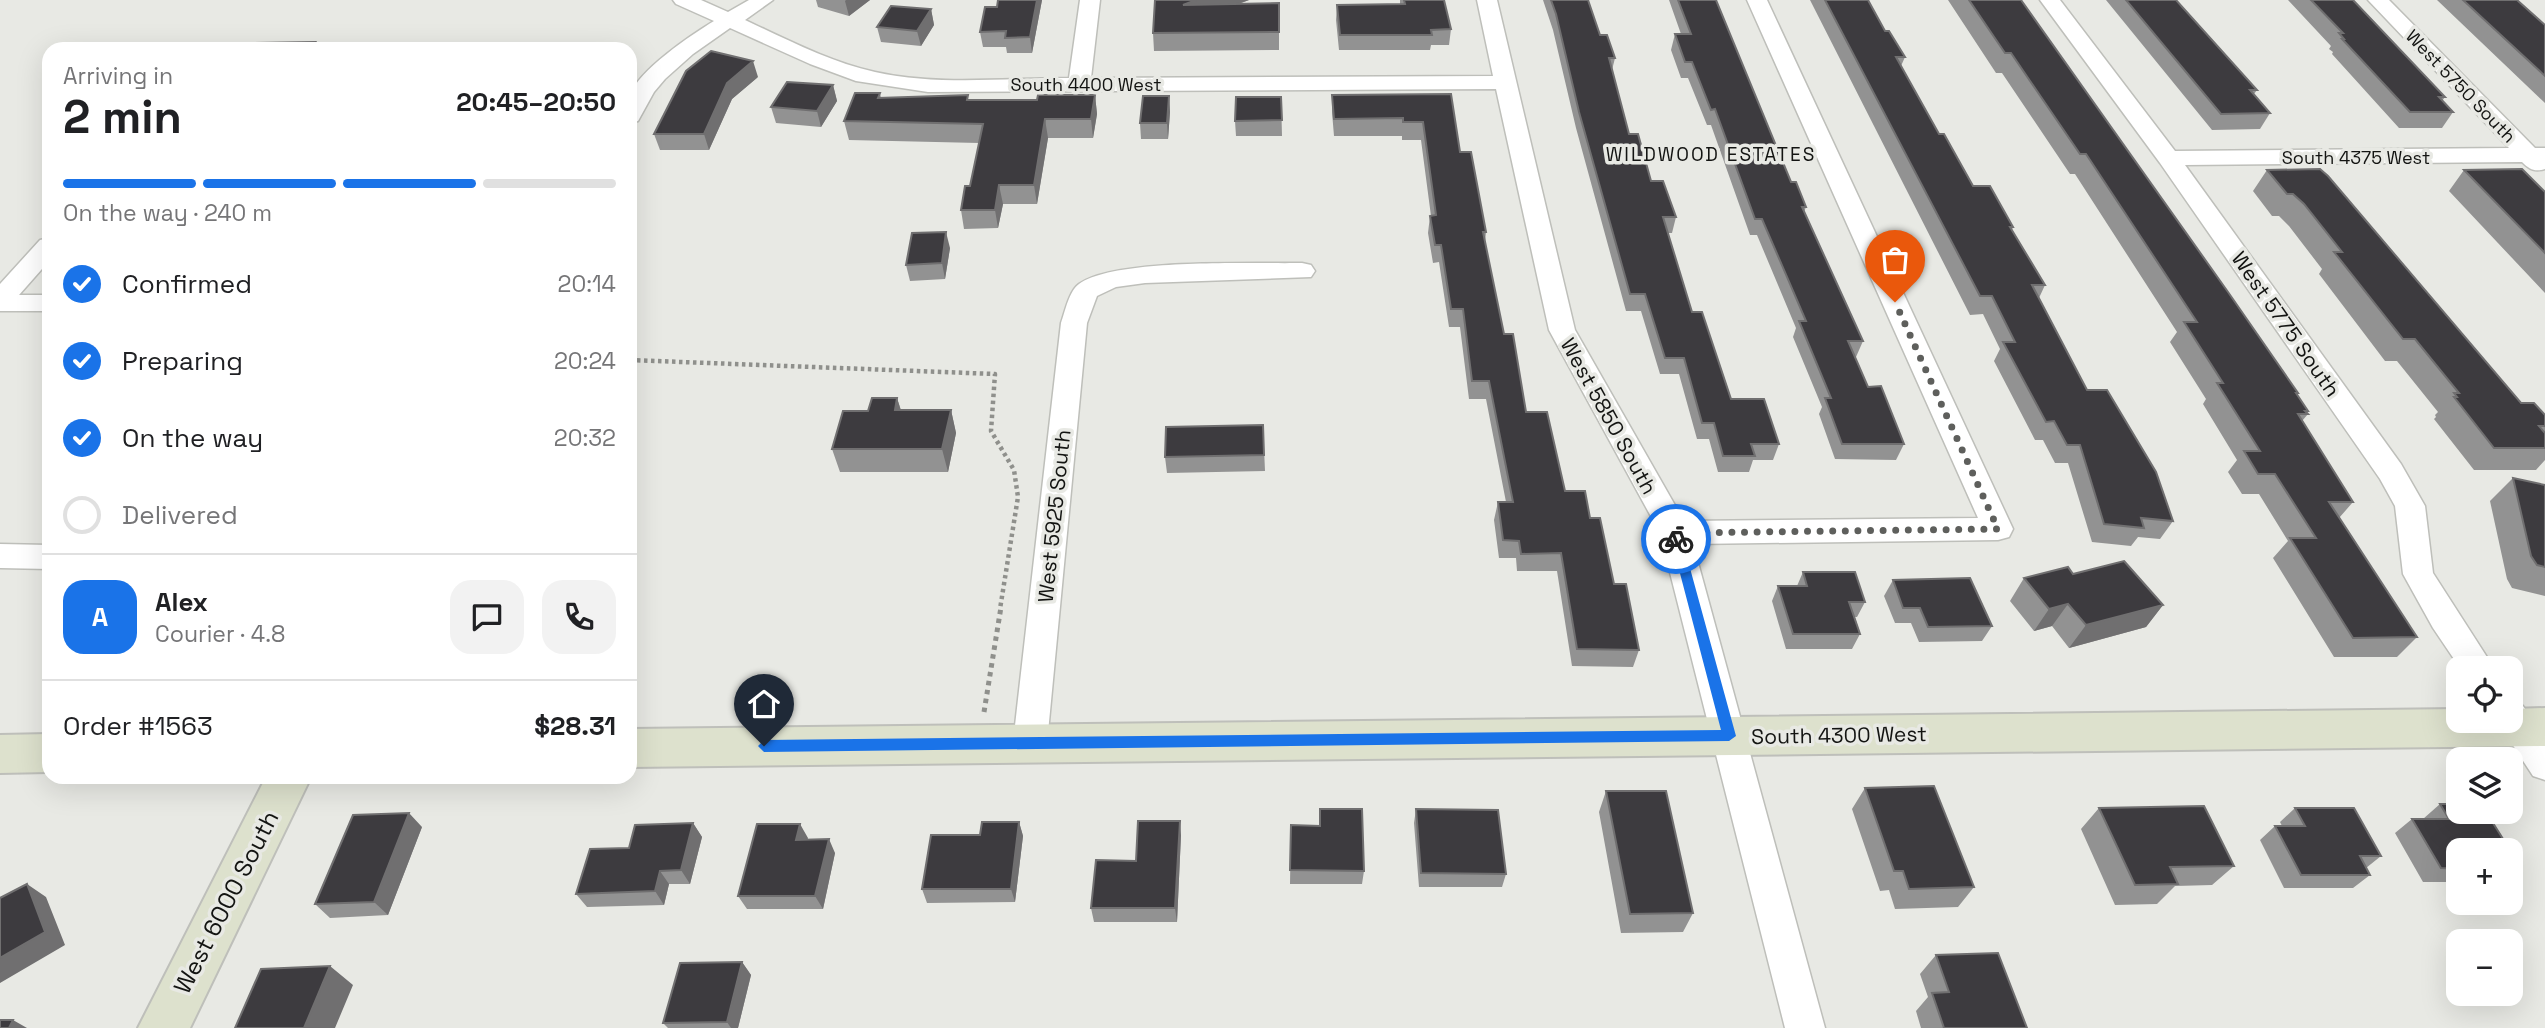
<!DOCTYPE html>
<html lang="en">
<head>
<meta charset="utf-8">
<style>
  :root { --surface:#fff; --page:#f2f2f2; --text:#202124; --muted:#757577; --line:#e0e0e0; --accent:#1a73e8 }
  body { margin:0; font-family:"Space Grotesk",sans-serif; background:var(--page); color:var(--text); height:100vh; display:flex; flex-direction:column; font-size:26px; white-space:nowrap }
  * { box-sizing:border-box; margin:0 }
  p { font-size:23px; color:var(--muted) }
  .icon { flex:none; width:38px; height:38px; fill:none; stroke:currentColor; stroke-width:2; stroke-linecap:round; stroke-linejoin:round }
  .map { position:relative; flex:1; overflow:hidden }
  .drawer { position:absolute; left:42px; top:42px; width:595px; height:742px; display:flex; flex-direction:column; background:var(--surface); border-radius:21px; box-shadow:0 7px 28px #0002 }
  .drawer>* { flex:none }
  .controls { position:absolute; left:2446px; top:656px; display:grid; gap:14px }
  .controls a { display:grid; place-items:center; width:77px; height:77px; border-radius:14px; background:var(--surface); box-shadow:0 7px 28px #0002; font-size:35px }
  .pin { position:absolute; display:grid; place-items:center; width:60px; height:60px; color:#fff; margin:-72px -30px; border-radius:50% 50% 50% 0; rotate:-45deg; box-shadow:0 0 7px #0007 }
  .pin .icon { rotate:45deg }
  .courier { position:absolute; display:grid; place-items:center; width:70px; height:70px; margin:-35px; border:5px solid #1a73e8; border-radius:50%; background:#fff; color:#222; box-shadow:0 2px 9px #0007 }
  .overview em { font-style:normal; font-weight:600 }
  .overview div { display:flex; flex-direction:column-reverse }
  .overview { display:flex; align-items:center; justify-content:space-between; height:119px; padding:0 21px }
  h1 { font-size:46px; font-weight:600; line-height:52px }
  .bar { display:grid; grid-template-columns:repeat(4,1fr); gap:10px 7px; align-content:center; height:84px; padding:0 21px }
  .bar i { height:9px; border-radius:5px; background:var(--line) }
  .bar .active { background:var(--accent) }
  .bar p { grid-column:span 4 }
  .line { display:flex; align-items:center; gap:18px; padding:0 21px; border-top:2px solid var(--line) }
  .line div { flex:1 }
  .round { display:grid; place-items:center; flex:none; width:74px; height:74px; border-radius:21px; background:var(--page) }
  ol { padding:0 21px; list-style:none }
  li { display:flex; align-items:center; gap:21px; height:77px }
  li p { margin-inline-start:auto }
  li .icon { padding:7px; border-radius:50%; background:var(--accent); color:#fff; stroke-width:4 }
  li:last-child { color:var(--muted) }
  li i { width:38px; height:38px; border:4px solid var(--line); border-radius:50% }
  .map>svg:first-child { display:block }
</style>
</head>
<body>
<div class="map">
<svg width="2545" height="1028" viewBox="0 0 2545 1028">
  <rect width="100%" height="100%" fill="#e8e9e4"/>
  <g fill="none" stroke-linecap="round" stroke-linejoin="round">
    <g stroke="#bebfba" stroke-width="3">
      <path id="street" d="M673,0H701L728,12L749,0H773L745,20C786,39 830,62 875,72C937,86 1006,78 1069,78L1080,0H1100L1091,78L1493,76L1477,0H1497L1575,330L1684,521L1978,518L1747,0H1767L2013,529L2009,537L1998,540L1693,544L1825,1028H1785L1660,533L1549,330L1496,89L928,92L856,81L810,64L730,28L693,54L665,79L654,92L638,121L630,123C630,115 628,102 630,95C639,70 691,35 714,21L676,4Z
        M2040,0H2060L2175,151L2509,148L2368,0H2389L2535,148H2545V169C2535,172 2530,170 2522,162L2185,165L2401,464L2425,506L2433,573L2494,668H2460L2433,628L2403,574L2395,506L2380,479L2160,163Z
        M49,238V261L19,295H49V311H0V284L40,240Z
        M1302,263L1311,265L1315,271L1311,277L1145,283L1116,287L1097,296L1087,323L1047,743L1042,753L1030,758L1018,753L1013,743L1061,323C1065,312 1069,291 1079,284C1115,258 1252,264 1302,263Z
        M0,544L49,545V569L0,568Z
        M2511,702L2523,706L2545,737V780L2533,776L2497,721H2511Z"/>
    </g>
    <g stroke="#bebfba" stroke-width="4">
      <path id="secondary" d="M2545,708V746L630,767V729L2459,709V721H2511V709Z
        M49,734V772L0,773V735Z
        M266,777H311L190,1028H138Z"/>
    </g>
    <path stroke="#8f908c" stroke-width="4.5" stroke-dasharray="3.5 3.5" stroke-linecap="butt" d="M630,360L995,374L991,431L1014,470L1018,497L1000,609"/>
    <path stroke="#8f908c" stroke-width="5" stroke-dasharray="4.5 4.5" stroke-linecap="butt" d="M984,712L1001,607"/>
    <use href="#street" fill="#fff" fill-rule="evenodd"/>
    <use href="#secondary" fill="#dde1cd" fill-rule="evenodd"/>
  </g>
  <path fill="#929292" d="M816,0H870L849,16L818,7Z
    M998,0H1042L1032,53H1007L1006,47H983L980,32L997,7Z
    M1155,0H1249L1239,4L1279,3V50L1154,51L1153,33Z
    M1400,0H1444L1451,29L1449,45H1431L1430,50H1339L1336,20L1337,5L1400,4Z
    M1543,0H1588L1600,35L1615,58L1612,70L1629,134L1651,181L1676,217L1672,233H1668L1692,312L1731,399L1779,444L1773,460H1753L1749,472H1718L1709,439H1697L1679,374H1660L1641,311H1626L1576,128L1553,30Z
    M1669,0H1716L1791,182L1806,207L1804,212L1863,341L1856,357H1855L1868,387L1904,444L1896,460L1835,459L1819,414L1822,407L1793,337L1796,328L1757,235H1750L1711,125H1707L1688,78H1681L1671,50L1675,34H1681Z
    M1810,0H1868L1885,31L1905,57L1901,66L1939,134L1973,186L2013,227L2012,230L2045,285L2039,298L2087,390L2173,521L2160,539L2138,537L2131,546L2092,542L2068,463H2055L2043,440H2035L1994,361L2000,349L1983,314L1970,315Z
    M1948,0H2021L2298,393L2297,395L2308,411L2307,412L2308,414L2302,421L2353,502L2339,518L2417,637L2397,657H2334L2273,558L2288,541L2259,494H2242L2228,472L2237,460L2203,404L2206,399L2170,342L2177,332L2075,174H2070L2002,73H1996Z
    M2106,0H2176L2257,90L2254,94L2270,113L2260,129L2212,130Z
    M2288,0H2353L2445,97L2442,101L2453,112L2442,128H2399L2332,54L2333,52L2329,49L2331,46Z
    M2437,0H2517L2545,25V103Z
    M931,9L934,25L921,46L881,42L877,27Z
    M758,77L732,99L709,150H660L654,134Z
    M833,85L837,101L821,127L776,123L771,107Z
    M880,93L881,98L969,100H1037L1095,95L1097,114L1093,138H1048L1037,204H1003L998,228L964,229L961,210L970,186L979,143L849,140L844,121Z
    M1451,94L1460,152L1486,232L1485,242L1504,334L1526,412L1565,491L1590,518L1639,650L1633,667L1572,666L1557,571H1517L1516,558H1499L1494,520L1498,502H1506L1486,399H1469L1460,327H1449L1439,262L1433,263L1428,233L1430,216H1431L1421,140H1402V136H1334L1332,112V95Z
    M1169,96L1170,112L1168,139H1141L1140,123Z
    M1281,97L1282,136H1236L1235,121Z
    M2267,170L2521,403L2545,415V460L2536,470H2474L2434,419L2436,417L2435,415L2438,412L2397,361H2385L2319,274L2322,269L2289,226L2279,216H2272L2253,191Z
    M2464,170L2545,192V293L2449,191Z
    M950,248L945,279L910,281L906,265Z
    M897,398L901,410H951L956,433L948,472H840L832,449L868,411Z
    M1263,425L1265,471L1167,473L1165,457Z
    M2513,478L2545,485V596L2512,588L2507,579L2490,501Z
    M1803,572L1865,602L1857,617H1855L1860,634L1852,649H1786L1772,601L1778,586H1797Z
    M2073,574L2163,605L2146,627L2069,648L2052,626L2034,631L2010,601L2024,578Z
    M1893,580L1992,626L1982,641L1919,642L1911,623H1895L1884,596Z
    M1865,788L1974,887L1958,907L1895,909L1889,890L1880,891L1852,809Z
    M1606,791L1693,913L1683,932L1621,933L1599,812Z
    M2440,804H2459V882H2423L2395,833L2412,819H2423Z
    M2099,808L2234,866L2212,885L2175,886L2157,904L2115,905L2081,829Z
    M2295,808L2381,856L2366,868L2370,875L2353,888H2284L2260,840L2275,826H2282L2280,822Z
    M1320,809L1364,871L1362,884H1290L1291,825L1319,826Z
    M1416,809L1506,874L1502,887H1419L1414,823Z
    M1019,822L1023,836L1015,902L927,903L922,889L980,835Z
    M693,823L702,837L690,884H669L664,905L587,907L576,894L629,848Z
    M800,824L807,840L835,853L823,909H747L738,896Z
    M422,827L388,915L330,918L315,904Z
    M1181,835L1177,922H1094L1091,908L1136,861Z
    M2511,853L2521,869L2511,876Z
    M1936,955L2027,1028H1921L1916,1011L1928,997L1920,974Z
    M742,962L751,975L738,1028H668L663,1023Z"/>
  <path fill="#706f70" d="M846,0H870L849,16L845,1Z
    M1037,0H1042L1032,53L1030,37Z
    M1196,0H1249L1184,23L1183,5Z
    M931,9L934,25L921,46L917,31Z
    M315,42L319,49H309Z
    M753,61L758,77L732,99L709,150L704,134L727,83Z
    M833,85L837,101L821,127L817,111Z
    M1095,95L1097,114L1093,138L1091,119Z
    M1169,96L1170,112L1168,139L1167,123Z
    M1045,119L1048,138L1037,204L1034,185Z
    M999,185L1003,204L998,228L995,210Z
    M946,232L950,248L945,279L942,263Z
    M897,398L904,421L895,410Z
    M951,410L956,433L948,472L942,449Z
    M2068,604L2052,626L2034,631L2049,609Z
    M2163,605L2146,627L2069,648L2086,625Z
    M409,813L422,827L388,915L374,902Z
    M1180,821L1181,835L1177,922L1175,908Z
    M1019,822L1023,836L1015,902L1011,889Z
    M693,823L702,837L690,884L681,870Z
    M800,824L808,838L804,853L796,840Z
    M829,839L835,853L823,909L815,896Z
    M660,871L669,884L664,905L655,891Z
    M27,884L46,897L65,945L0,983V958Z
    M742,962L751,975L738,1028H731L727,1022Z
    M330,966L353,985L335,1028H304Z
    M13,1020L27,1028H9Z"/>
  <path fill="#3d3b3f" stroke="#706f70" stroke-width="2" d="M998,0H1037L1030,37L1005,38L1006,31L980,32L985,7H997Z
    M1155,0H1196L1183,5L1279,3V32L1153,33Z
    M1404,0H1444L1451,29L1431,30L1432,35H1340L1337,5L1405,4Z
    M1551,0H1588L1600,35H1607L1615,58H1609L1629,134H1638L1651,181H1663L1676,217H1663L1692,312H1702L1731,399H1764L1779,444H1751L1755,456H1723L1714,423H1702L1684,358H1665L1645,294H1630L1579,112L1556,14Z
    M1678,0H1716L1791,182H1796L1806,207H1802L1863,341H1848L1868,387L1881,386L1904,444H1842L1825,398H1831L1799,321H1806L1762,219H1755L1715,109L1711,110L1692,62H1685L1675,34H1691Z
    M1825,0H1868L1885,31H1889L1905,57H1896L1939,134H1944L1973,186H1990L2013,227H2010L2045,285H2032L2087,390H2107L2156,472L2173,521L2141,518L2144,528L2104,524L2080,445H2067L2054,421L2046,422L2003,342H2015L1992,296H1980Z
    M1969,0H2021L2228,292L2298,393H2296L2308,411H2305L2308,414H2298L2353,502H2329L2417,637L2353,638L2290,538H2316L2275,474H2258L2244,451H2260L2217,383H2223L2184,322H2197L2086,154H2080L2011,53H2005Z
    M2126,0H2176L2257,90H2250L2270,113L2221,114Z
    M2311,0H2353L2445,97H2439L2453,112H2410L2342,39H2344L2339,33H2343Z
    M2463,0H2517L2545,25V76Z
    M891,6L931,9L917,31L877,27Z
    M315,42L309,49H246L251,43Z
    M711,51L753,61L727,83L704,134H654L686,71Z
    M787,82L833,85L817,111L771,107Z
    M855,93H880L878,98L968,95L967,100H1037L1038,95H1095L1091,119H1045L1034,185H999L995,210H961L965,186H970L983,124L844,121Z
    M1451,94L1460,152H1471L1486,232H1483L1504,334H1513L1526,412H1547L1565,491H1585L1590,518H1600L1614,584H1626L1639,650L1577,649L1561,553L1521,554L1519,541L1503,540L1498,502H1513L1489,381H1472L1463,309H1451L1441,245H1435L1430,216L1436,215L1423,122H1403V118L1334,119L1332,95Z
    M1143,96H1169L1167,123H1140Z
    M1236,97H1281L1282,120L1235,121Z
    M2320,169L2328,176L2521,403H2534L2545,415V426H2539L2545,433V448H2494L2454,397H2457L2454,393H2459L2415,339H2403L2334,252H2342L2304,204L2293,194H2287L2267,170Z
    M2522,169L2545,192V253L2464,170Z
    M946,232L942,263L906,265L912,233Z
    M872,398H897L895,410H951L942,449H832L843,411H868Z
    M1263,425L1264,455L1165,457L1166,427Z
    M2513,478L2545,485V567L2537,565L2531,556Z
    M2124,561L2163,605L2086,625L2068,604L2049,609L2024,578L2068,567L2073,574Z
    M1803,572H1855L1865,602H1849L1860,634H1793L1778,586H1807Z
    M1970,578L1992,626L1928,627L1920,608H1903L1893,580Z
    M1934,786L1974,887L1909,889L1903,871H1894L1865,788Z
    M1606,791H1666L1693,913L1630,914Z
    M2440,804H2459V812H2486L2510,850H2459V869L2441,868L2412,819H2449Z
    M2204,806L2234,866L2170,867L2178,884L2135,885L2099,808Z
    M2295,808H2354L2381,856H2360L2370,875H2301L2275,826H2305Z
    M1320,809H1362L1364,871L1290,870L1291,825L1320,826Z
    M1416,809L1498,810L1506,874L1421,873Z
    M409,813L374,902L315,904L353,815Z
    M1138,821H1180L1175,908H1091L1096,860L1136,861Z
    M982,822H1019L1011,889H922L931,835H980Z
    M693,823L681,870L660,871L655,891L576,894L590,849L629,848L635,825Z
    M757,824H800L796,840L829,839L815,896H738Z
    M2511,853L2521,869H2511Z
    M27,884L45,932L0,958V898Z
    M1998,953L2027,1028H1944L1932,993L1949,992L1936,955Z
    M742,962L727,1022L663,1023L680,963Z
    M330,966L304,1028H235L261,969Z
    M0,1020H13L9,1028H0Z"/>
  <path fill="#1a73e8" d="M1676,534L1682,539L1736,736L1729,741L764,752L758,746L764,740L1721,730L1671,539Z"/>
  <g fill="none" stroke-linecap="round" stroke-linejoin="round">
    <path stroke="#5e5f5c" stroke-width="7" stroke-dasharray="0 12.6" d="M1676,539L1675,533L1998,529L1895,302"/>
  </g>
  <g text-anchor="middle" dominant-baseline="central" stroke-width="7" stroke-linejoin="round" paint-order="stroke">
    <g font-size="18" fill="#131412" stroke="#e8e9e4">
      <text x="1086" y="84">South 4400 West</text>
      <text transform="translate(2461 86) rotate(46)">West 5750 South</text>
      <text x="2356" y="157">South 4375 West</text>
    </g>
    <g font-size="19" letter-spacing="2" fill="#131412" stroke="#e8e9e4">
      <text x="1711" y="154">WILDWOOD ESTATES</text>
    </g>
    <g font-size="21" fill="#131412" stroke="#e8e9e4">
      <text transform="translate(2286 324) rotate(55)">West 5775 South</text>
      <text transform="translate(1609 416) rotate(61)">West 5850 South</text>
      <text transform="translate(1054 516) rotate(-84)">West 5925 South</text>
      <text transform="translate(1839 735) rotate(-1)">South 4300 West</text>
    </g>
    <g font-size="24" fill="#131412" stroke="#e8e9e4">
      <text transform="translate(226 902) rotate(-63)">West 6000 South</text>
    </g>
  </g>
</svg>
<div class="controls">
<a><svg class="icon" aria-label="locate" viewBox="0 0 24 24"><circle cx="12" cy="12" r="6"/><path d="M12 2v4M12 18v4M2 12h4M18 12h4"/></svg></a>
<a><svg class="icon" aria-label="layers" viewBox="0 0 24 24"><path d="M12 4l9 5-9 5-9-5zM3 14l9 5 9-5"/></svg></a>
<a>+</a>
<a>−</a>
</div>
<div class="pin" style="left:1895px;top:302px;background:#ea580c"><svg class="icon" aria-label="bag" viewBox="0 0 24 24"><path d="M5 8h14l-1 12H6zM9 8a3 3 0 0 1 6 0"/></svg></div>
<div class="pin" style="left:764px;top:746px;background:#1f2937"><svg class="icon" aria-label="home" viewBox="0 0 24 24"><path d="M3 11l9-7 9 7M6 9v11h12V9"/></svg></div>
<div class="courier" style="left:1676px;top:539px"><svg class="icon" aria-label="bike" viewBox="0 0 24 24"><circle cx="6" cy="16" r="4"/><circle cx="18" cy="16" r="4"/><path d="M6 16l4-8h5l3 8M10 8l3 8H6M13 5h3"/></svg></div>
<section class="drawer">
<div class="overview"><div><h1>2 min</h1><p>Arriving in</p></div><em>20:45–20:50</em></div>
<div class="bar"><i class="active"></i><i class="active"></i><i class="active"></i><i></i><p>On the way · 240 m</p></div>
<ol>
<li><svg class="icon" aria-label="check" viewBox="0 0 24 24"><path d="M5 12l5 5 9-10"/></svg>Confirmed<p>20:14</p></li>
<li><svg class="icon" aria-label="check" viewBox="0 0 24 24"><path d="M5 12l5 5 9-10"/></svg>Preparing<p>20:24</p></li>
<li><svg class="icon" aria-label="check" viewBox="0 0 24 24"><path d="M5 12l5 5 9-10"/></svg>On the way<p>20:32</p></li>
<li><i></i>Delivered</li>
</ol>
<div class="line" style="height:126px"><b class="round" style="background:var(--accent);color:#fff">A</b><div><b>Alex</b><p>Courier · 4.8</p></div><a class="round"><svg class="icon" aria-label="chat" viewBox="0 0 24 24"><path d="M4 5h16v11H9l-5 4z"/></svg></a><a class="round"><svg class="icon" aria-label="phone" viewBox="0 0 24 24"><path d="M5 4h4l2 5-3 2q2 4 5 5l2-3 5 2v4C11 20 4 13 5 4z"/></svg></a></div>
<div class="line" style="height:91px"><div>Order #1563</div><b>$28.31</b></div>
</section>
</div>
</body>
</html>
